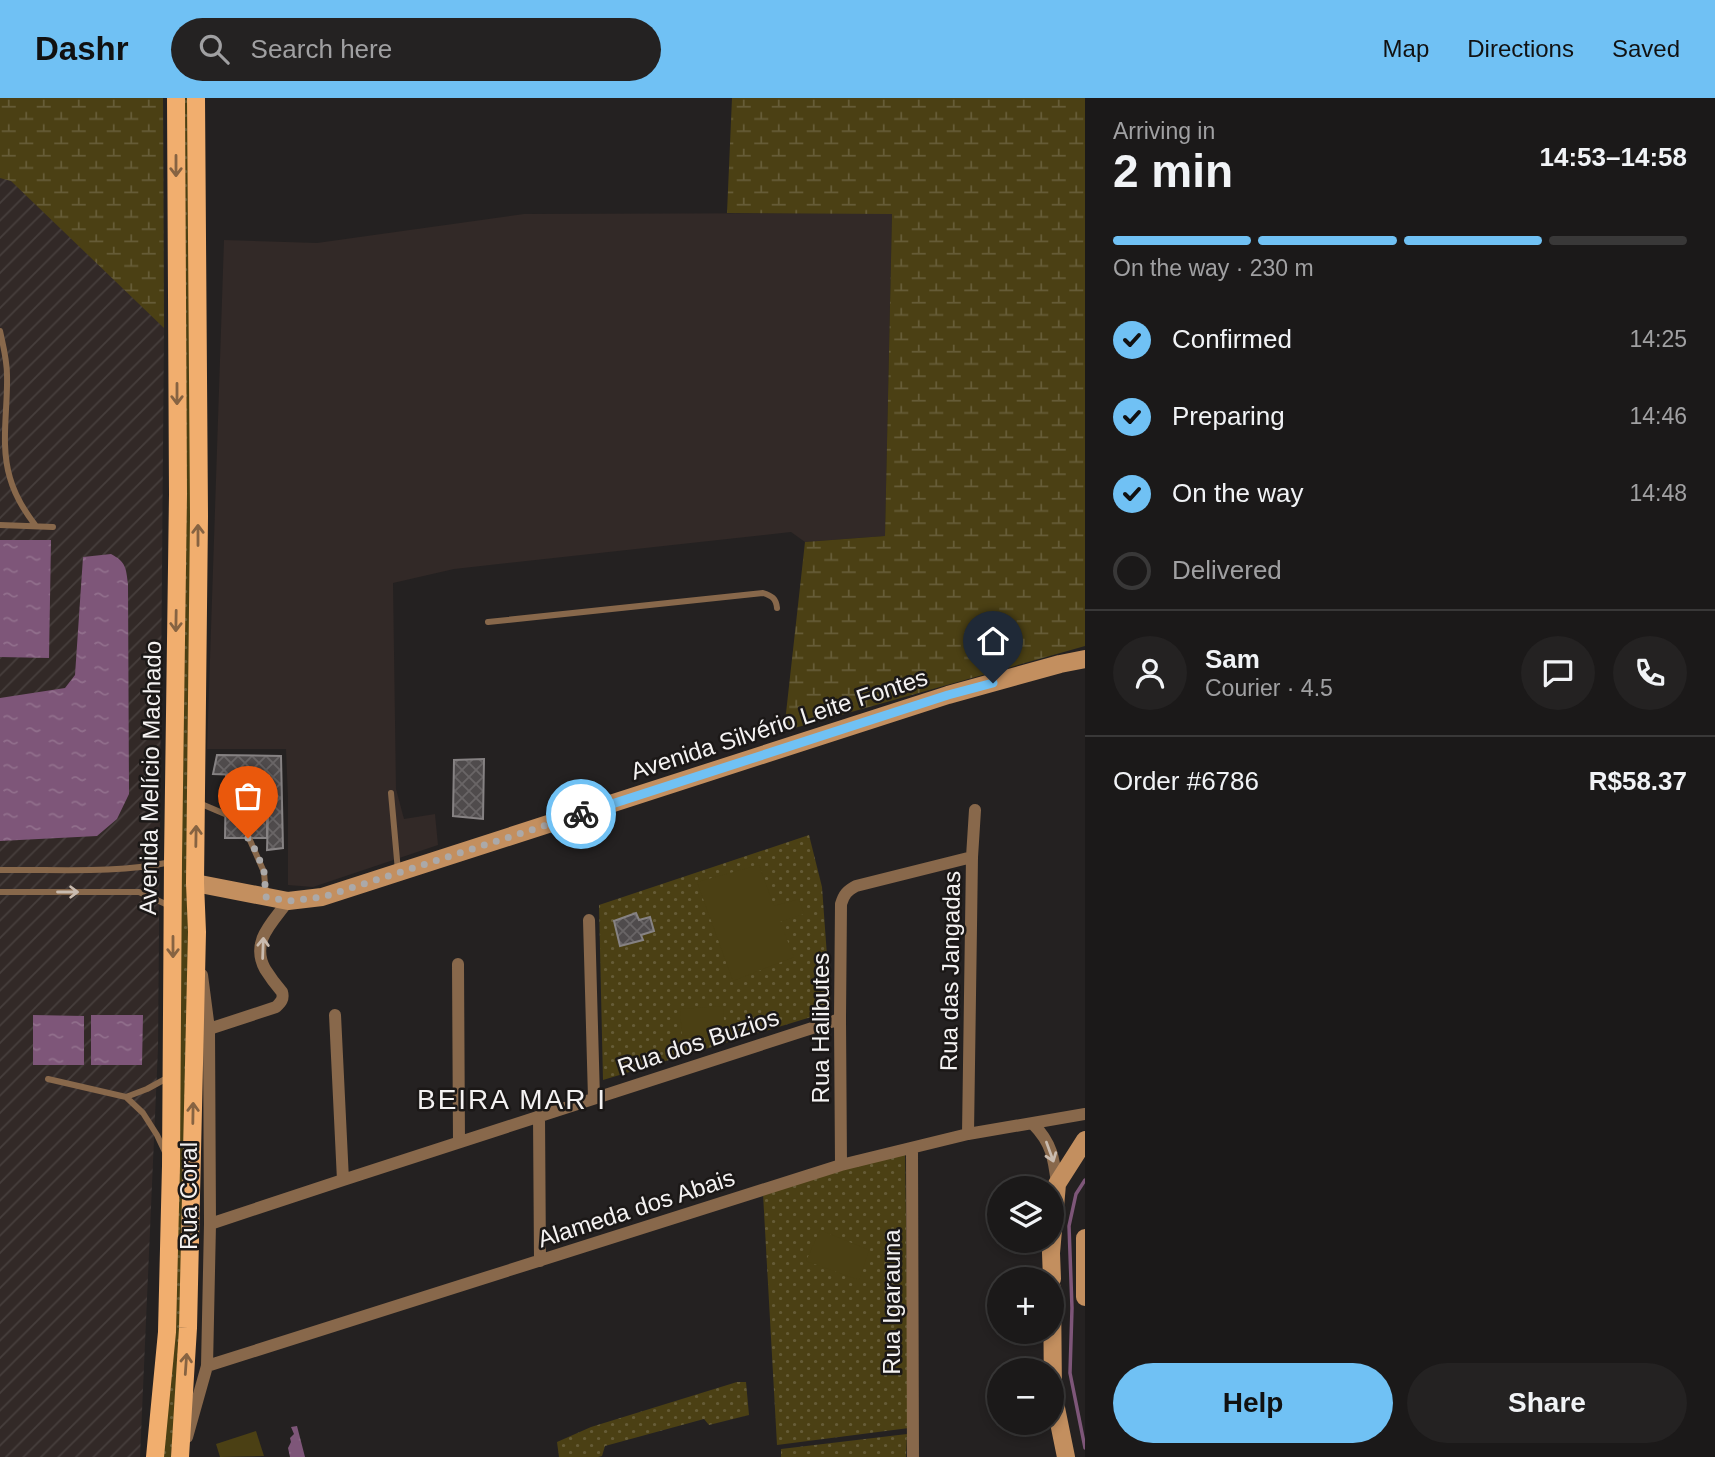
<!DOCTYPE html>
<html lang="en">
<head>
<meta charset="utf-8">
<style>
  :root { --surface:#1b1919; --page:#242222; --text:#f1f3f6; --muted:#a0a0a2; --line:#393838; --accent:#70c1f4 }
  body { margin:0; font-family:Arial,sans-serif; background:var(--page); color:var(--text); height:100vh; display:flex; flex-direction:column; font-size:26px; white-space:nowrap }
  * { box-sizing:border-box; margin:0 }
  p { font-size:23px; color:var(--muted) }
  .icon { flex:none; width:38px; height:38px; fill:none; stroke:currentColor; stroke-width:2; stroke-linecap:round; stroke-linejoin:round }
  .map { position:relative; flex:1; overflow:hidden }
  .details { display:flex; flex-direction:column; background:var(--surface); width:630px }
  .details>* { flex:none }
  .controls { position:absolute; left:987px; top:1078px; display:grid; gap:14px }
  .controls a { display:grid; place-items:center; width:77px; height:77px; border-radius:50%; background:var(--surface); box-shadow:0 4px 10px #0003,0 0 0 2px var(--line); font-size:35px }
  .pin { position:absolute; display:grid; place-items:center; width:60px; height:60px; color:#fff; margin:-72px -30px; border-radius:50% 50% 50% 0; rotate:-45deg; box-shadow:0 0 7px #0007 }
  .pin .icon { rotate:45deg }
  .courier { position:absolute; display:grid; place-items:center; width:70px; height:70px; margin:-35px; border:5px solid #70c1f4; border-radius:50%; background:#fff; color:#222; box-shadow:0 2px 9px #0007 }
  .head em { font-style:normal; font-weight:600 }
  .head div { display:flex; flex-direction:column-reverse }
  .head { display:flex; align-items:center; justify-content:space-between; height:119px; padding:0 28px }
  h1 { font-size:46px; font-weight:600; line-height:52px }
  .bar { display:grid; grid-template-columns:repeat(4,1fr); gap:10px 7px; align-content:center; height:84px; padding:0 28px }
  .bar i { height:9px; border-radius:5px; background:var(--line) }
  .bar .active { background:var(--accent) }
  .bar p { grid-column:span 4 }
  .line { display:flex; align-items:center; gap:18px; padding:0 28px; border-top:2px solid var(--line) }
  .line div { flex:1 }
  .round { display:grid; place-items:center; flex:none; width:74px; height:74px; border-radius:37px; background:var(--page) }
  ol { padding:0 28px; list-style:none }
  li { display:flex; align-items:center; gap:21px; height:77px }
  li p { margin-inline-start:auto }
  li .icon { padding:7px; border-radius:50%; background:var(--accent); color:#111; stroke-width:4 }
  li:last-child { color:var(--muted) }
  li i { width:38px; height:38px; border:4px solid var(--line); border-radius:50% }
  .cta { display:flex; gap:14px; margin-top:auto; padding:14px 28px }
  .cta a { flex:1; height:80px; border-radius:42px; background:var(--accent); color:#111; font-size:28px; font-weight:600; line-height:80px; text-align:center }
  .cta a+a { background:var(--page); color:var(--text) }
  header { display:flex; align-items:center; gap:42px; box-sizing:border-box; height:98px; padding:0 35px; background:var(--accent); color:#111 }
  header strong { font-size:33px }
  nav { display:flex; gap:38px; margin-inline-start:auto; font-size:24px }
  .search { width:490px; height:63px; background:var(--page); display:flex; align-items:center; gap:18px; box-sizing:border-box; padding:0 24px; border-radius:38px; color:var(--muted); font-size:26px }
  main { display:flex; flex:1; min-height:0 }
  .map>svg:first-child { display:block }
</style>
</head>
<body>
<header>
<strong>Dashr</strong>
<div class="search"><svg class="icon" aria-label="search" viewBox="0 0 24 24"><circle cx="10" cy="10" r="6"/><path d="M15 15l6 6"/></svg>Search here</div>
<nav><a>Map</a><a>Directions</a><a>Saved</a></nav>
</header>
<main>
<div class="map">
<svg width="1085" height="1359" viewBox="0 0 1085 1359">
  <defs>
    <pattern id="industrial-furrows" width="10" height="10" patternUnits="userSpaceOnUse" patternTransform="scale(1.75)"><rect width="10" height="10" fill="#322927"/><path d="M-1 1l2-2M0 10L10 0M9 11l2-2" fill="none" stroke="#463e3c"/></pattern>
    <pattern id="grass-dots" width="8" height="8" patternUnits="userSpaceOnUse" patternTransform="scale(1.75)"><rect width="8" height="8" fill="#4b4014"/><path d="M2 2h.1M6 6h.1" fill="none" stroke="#665c37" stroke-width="1.8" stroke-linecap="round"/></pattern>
    <pattern id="wetland-marsh" width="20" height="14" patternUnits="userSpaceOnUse" patternTransform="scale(1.75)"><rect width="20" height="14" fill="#4b4014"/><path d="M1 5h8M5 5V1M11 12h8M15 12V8" fill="none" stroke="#665c37"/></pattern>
    <pattern id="water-ripples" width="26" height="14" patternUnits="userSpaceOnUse" patternTransform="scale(1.75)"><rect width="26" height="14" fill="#7e5679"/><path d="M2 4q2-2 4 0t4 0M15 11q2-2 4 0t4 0" fill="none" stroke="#916f8c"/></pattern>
    <pattern id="building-cross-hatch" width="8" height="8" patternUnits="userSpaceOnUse" patternTransform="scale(1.75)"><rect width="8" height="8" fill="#4f4b4c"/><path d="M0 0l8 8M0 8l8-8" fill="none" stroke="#696566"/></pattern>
  </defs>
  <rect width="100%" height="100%" fill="#242121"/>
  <path fill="#322927" d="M892,115L885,438L805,444L791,434L454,471L393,485L396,691L404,721L435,716L438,747L313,789L288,787V700L286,651H207L224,142L317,145L524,116Z"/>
  <path fill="url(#industrial-furrows)" d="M0,0H163L164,230L158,950L140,1359H0Z"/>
  <path fill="url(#grass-dots)" d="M181,0H190L191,869L180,1269L171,1359H161Z
    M809,737L822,789L831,913L603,982L599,807Z
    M905,1053L909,1330L777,1347L763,1096Z
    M737,1284H746L749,1317L709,1327L704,1321L605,1348L602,1358L598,1359H559L557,1344L591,1329Z
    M907,1336L906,1359H781V1351Z"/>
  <path fill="url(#wetland-marsh)" d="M0,0H163L164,230L11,83L0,80Z
    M732,0H1085V548L784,633L805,444L885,438L892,116L727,115Z"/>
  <path fill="#4b4014" d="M759,767L774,808L799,801L804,816L780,824L794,859L733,883L697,784Z
    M723,908L725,936L682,938L680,911Z
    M820,1132L869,1152L859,1182L806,1163Z
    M256,1333L264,1358L220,1359L216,1346Z"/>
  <path fill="url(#water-ripples)" d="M0,442H51L49,560L0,559Z
    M111,456C126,464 126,470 128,486L129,696L117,721L97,738L0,743V600L65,590L75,577L83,459Z
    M33,917L84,918V967H33Z
    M91,917H143L142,967H91Z
    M297,1328L305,1359H290L288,1350L291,1344L290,1340L294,1336L291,1329Z"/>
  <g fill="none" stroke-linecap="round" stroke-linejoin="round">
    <path stroke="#7e5679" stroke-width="3.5" d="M1085,1082L1076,1096L1069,1128L1072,1210L1070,1275L1085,1350"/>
  </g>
  <path fill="url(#building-cross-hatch)" stroke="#868283" stroke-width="2" d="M217,657L281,658L283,750L267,752L269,678L213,676Z
    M484,661L483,721L453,718L454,662Z
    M245,677L248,720L267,721V740H225L226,678Z
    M636,815L639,822L650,819L654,833L641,837L643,842L620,848L614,823Z"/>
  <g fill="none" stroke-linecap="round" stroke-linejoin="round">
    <path stroke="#88684b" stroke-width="6" d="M0,233C3,247 7,262 7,277C8,311 0,347 10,380C15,398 25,414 36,428
      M0,427L53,429
      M488,524L763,495C772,498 776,500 777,510
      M391,695L398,773
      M199,705L225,716
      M249,740L264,774L266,798
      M0,772C56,771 115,776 171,764
      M0,794H139L170,808
      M48,981L126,999L143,1015L157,1037L165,1054
      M126,999L147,991L169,979"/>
    <path stroke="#88684b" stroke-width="12" d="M589,822L594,1000
      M458,866L459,1044
      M335,917L343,1082
      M209,931L276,909C281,904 284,901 282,894C276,887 270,879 265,871C250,843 273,824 288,803
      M539,1018L540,1163
      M1033,1026C1052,1045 1054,1061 1057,1086
      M968,1036L972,759L975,712
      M912,1050L913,1359
      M841,1067L840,921L841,806C844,796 847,793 856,788L972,759
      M210,1126L343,1082L840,921
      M207,1268L841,1067L968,1036L1085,1016
      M187,1339L207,1268L210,1126L209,931L202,877"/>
    <path stroke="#c38f5f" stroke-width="18" d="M195,785L288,803L322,799L948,597L1060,566L1085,561
      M1085,1140V1199
      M1052,1181L1051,1155L1057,1086L1085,1042
      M1052,1190L1053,1295L1066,1359"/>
    <path stroke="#f1ae6e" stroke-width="18" d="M155,1359L167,1234L171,1068L173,763L178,396L176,0
      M180,1359L188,1230L197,834L195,785L199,418L196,0"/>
  </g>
  <defs><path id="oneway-shaft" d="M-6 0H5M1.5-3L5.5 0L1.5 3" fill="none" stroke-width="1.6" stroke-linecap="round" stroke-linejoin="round" transform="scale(1.75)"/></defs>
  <g stroke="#866342">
    <use href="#oneway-shaft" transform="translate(176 68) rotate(90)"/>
    <use href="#oneway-shaft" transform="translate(177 296) rotate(90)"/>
    <use href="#oneway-shaft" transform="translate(198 437) rotate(-90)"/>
    <use href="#oneway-shaft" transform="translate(176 523) rotate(91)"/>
    <use href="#oneway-shaft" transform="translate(196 738) rotate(-89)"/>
    <use href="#oneway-shaft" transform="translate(173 849) rotate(90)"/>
    <use href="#oneway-shaft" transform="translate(193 1015) rotate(-89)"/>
    <use href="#oneway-shaft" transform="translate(186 1266) rotate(-86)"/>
  </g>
  <g stroke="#c9bbaf">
    <use href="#oneway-shaft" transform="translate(68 794)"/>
    <use href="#oneway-shaft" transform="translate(263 850) rotate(-88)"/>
    <use href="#oneway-shaft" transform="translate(1050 1054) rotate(70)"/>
  </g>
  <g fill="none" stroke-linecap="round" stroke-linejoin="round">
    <path stroke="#aba9a9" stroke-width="7" stroke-dasharray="0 12.6" d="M248,740L257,755L264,774L266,799L288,803L323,799L581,716"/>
    <path stroke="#70c1f4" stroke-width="9" d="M581,716L948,597L993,585"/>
  </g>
  <g text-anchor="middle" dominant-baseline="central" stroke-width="5" stroke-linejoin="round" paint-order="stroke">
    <g font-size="24" fill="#f4f2f2" stroke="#1b1817">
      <text transform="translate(779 626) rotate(-18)">Avenida Silvério Leite Fontes</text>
      <text transform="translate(150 680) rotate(-89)">Avenida Melício Machado</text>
      <text transform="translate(950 873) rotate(-89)">Rua das Jangadas</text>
      <text transform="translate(820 930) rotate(-90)">Rua Halibutes</text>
      <text transform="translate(698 944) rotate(-18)">Rua dos Buzios</text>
      <text transform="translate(188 1098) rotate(-90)">Rua Coral</text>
      <text transform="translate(636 1110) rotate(-18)">Alameda dos Abais</text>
      <text transform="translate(891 1204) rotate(-90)">Rua Igarauna</text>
    </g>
    <g font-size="28" letter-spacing="2" fill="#f4f2f2" stroke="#1b1817">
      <text x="512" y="1001">BEIRA MAR I</text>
    </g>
  </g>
</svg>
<div class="controls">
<a><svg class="icon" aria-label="layers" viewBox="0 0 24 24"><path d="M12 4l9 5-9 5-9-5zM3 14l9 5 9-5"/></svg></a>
<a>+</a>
<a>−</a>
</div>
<div class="pin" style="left:248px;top:740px;background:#ea580c"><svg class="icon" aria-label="bag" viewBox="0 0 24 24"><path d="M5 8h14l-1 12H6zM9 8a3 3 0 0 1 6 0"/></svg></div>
<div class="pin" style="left:993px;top:585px;background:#1f2937"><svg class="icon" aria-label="home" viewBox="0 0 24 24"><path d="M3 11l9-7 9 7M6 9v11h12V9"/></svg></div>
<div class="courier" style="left:581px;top:716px"><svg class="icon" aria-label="bike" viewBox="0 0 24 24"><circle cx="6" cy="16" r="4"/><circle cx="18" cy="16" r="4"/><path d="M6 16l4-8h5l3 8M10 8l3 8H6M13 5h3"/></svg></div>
</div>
<section class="details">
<div class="head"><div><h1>2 min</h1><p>Arriving in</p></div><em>14:53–14:58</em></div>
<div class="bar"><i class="active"></i><i class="active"></i><i class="active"></i><i></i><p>On the way · 230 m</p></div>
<ol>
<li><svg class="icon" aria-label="check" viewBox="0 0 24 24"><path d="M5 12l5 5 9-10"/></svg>Confirmed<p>14:25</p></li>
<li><svg class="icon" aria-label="check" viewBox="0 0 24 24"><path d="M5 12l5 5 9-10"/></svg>Preparing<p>14:46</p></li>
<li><svg class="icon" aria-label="check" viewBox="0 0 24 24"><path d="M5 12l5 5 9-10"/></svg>On the way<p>14:48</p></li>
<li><i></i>Delivered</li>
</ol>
<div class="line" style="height:126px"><a class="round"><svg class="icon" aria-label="person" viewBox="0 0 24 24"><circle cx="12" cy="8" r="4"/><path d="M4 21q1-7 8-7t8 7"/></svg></a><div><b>Sam</b><p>Courier · 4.5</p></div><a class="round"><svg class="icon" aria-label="chat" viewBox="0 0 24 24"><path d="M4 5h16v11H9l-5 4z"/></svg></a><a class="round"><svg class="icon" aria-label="phone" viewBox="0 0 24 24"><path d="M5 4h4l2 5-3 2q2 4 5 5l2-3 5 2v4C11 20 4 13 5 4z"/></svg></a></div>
<div class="line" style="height:91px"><div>Order #6786</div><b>R$58.37</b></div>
<div class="cta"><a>Help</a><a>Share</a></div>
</section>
</main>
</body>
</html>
